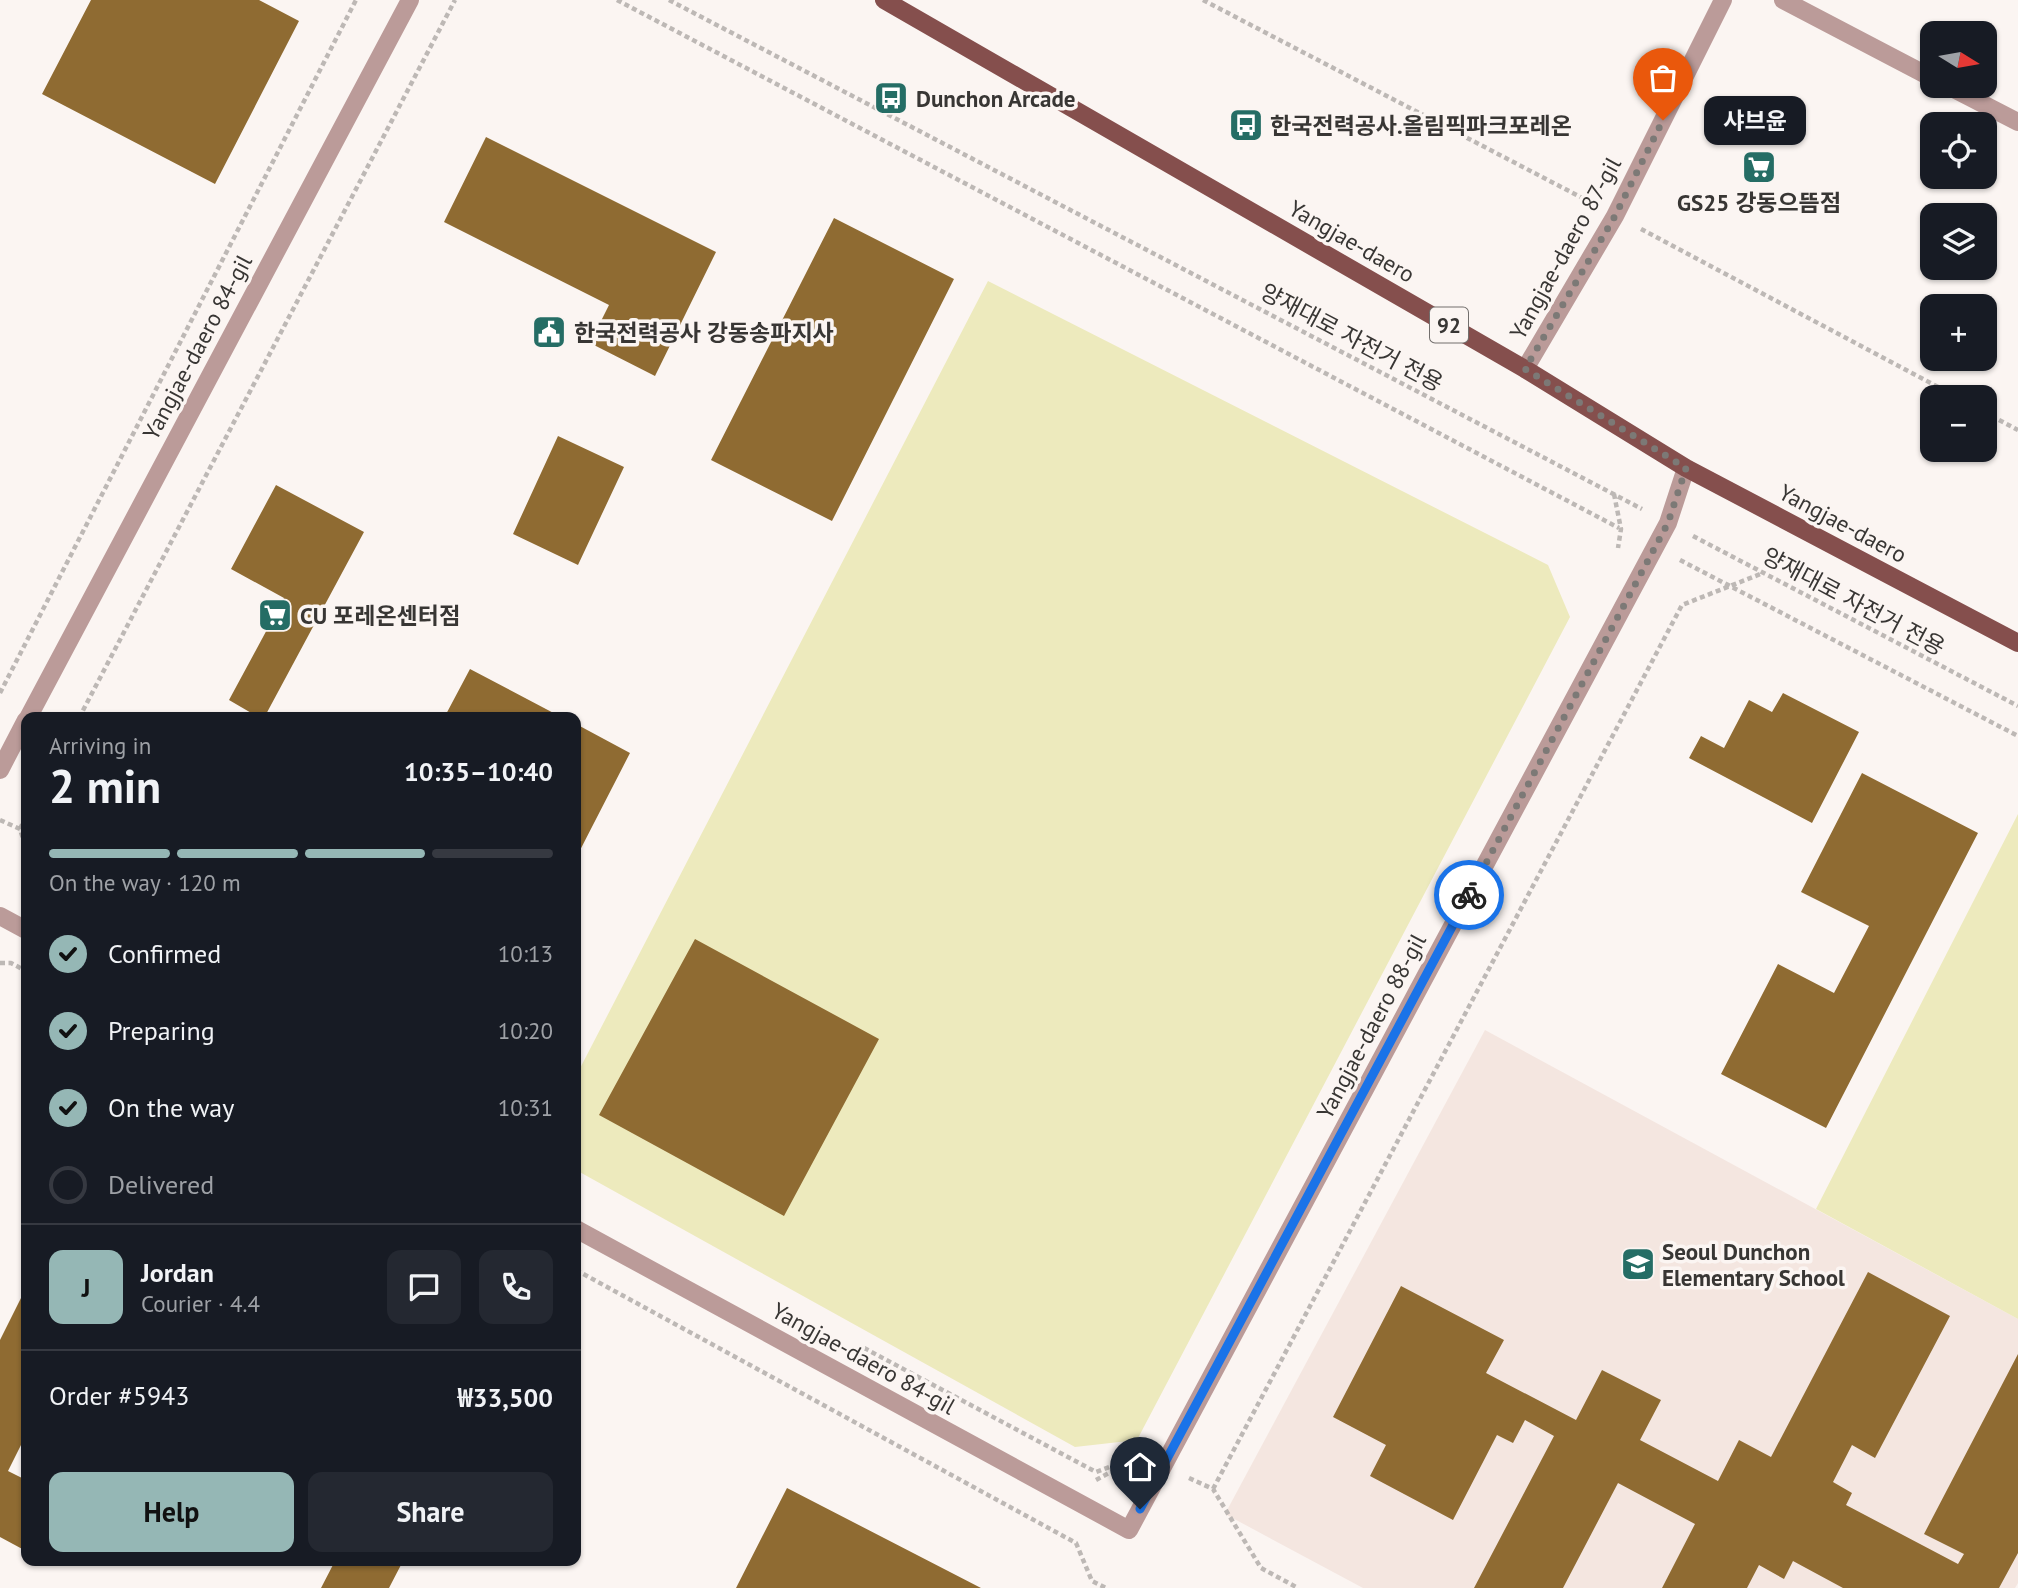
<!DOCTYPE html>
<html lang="en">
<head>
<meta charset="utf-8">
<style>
  :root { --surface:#171b24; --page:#242831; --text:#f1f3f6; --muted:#9ea1a6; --line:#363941; --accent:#95b7b5 }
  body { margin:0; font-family:"PT Sans","Noto Sans KR",sans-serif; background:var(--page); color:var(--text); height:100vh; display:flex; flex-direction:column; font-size:26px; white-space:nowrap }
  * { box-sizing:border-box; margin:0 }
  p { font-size:23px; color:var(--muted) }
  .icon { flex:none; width:38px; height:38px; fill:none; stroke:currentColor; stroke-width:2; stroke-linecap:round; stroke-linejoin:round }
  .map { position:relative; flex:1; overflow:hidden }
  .sheet { position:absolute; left:21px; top:712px; width:560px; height:854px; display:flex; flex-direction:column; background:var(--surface); border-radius:14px; box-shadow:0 2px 5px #0004 }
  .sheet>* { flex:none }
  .needle { width:46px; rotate:101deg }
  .buttons { position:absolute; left:1920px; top:21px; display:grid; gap:14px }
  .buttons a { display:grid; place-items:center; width:77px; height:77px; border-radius:14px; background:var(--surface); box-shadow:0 2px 5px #0004; font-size:35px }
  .pin { position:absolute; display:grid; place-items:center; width:60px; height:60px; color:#fff; margin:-72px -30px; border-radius:50% 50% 50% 0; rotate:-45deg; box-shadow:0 0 7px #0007 }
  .pin .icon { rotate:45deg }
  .courier { position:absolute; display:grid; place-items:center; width:70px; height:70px; margin:-35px; border:5px solid #1a73e8; border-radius:50%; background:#fff; color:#222; box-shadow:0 2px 9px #0007 }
  .bubble { position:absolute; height:49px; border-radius:14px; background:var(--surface); box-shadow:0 2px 5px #0004; font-size:23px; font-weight:700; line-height:49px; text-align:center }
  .head em { font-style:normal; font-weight:700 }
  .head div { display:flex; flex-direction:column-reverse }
  .head { display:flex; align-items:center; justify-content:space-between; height:119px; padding:0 28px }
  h1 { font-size:46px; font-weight:700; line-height:52px }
  .bar { display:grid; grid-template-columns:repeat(4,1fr); gap:10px 7px; align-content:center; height:84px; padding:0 28px }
  .bar i { height:9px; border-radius:5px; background:var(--line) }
  .bar .current { background:var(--accent) }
  .bar p { grid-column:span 4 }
  .line { display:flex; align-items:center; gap:18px; padding:0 28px; border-top:2px solid var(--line) }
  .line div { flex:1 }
  .round { display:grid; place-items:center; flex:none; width:74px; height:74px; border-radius:14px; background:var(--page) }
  ol { padding:0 28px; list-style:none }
  li { display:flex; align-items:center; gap:21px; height:77px }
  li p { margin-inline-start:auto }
  li .icon { padding:7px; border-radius:50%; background:var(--accent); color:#111; stroke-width:4 }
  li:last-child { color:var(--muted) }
  li i { width:38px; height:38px; border:4px solid var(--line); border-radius:50% }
  .primary-button { display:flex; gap:14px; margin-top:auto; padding:14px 28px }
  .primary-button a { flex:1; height:80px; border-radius:14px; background:var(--accent); color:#111; font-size:28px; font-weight:700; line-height:80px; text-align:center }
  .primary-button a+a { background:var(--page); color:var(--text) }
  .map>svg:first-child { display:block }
</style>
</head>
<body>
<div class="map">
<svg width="2018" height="1588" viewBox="0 0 2018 1588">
  <rect width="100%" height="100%" fill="#fbf5f2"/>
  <path fill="#f4e6e0" d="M1485,1030L2018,1319V1583L2015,1588H1363L1225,1514Z"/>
  <path fill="#edeabd" d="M988,281L1548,565L1570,617L1137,1440L1075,1447L576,1170V1076Z
    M2018,814V1319L1816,1209Z"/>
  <path fill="#8f6b32" d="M91,0H259L299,21L215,184L42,94Z
    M486,137L716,252L655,376L590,343L609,305L444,222Z
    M834,218L954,279L832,521L711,460Z
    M558,436L624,467L578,565L513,534Z
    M276,485L364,532L264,718H260L229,700L284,598L231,569Z
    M470,669L563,718H444Z
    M1783,693L1859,732L1812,823L1689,758L1701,736L1724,748L1749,700L1772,712Z
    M576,724L630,753L576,858Z
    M1862,773L1978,833L1826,1128L1721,1074L1778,964L1834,993L1869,926L1801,892Z
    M695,939L879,1039L784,1216L599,1115Z
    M1868,1272L1950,1316L1875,1458L1852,1445L1833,1482L1852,1493L1846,1505L1958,1564L1964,1554L1924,1534L2018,1354V1553L1999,1588H1843L1793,1561L1784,1579L1759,1565L1747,1588H1662L1695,1524L1618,1483L1563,1588H1474L1554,1436L1525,1420L1513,1443L1497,1435L1453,1520L1370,1476L1386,1445L1333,1417L1401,1286L1504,1340L1486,1373L1576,1420L1602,1370L1661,1400L1640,1440L1718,1481L1739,1440L1771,1457Z
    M26,1288V1435L8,1471L26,1480V1551L0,1537V1340Z
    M787,1488L981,1588H736Z
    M335,1561H403L389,1588H321Z"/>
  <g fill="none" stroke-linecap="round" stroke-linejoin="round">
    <path stroke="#bdb8b5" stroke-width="4.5" stroke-dasharray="5 3.5" stroke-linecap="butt" d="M617,0L1619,528
      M669,0L1642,509
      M1203,0L1590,202
      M1641,229L1957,397
      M1984,412L2018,430
      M1614,494L1621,529L1618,548
      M1693,536L2018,706
      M1680,560L2018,736
      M0,693L356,0
      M79,718L455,0
      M26,817L20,829L26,848
      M0,820L20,829
      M0,963H11L26,971
      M576,1270L1076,1543L1092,1581L1106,1588
      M864,1348L1096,1472L1123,1462
      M1189,1478L1213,1489L1261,1568L1298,1588
      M1096,1480L1131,1461
      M1213,1489L1682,605L1763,573"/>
    <path stroke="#bb9b99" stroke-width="18" d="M1783,0L1932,78
      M1948,86L2018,122
      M1525,369L1615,216L1723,0
      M28,718L410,0
      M0,770L26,720
      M0,916L26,930
      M576,1229L1129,1530L1668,523L1686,468"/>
    <path stroke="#854f4d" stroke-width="18" d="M884,0L1525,369L1686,468L2018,643"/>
  </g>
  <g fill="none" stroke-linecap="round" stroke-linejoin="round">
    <path stroke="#7c7976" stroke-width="7" stroke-dasharray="0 12.6" d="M1469,895L1668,523L1686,468L1525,369L1615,216L1663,120"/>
    <path stroke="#1a73e8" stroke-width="9" d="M1140,1509L1469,895"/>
  </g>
  <defs>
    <g id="bus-square" transform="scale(1.75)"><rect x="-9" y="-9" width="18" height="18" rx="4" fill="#256d65" stroke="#fbf5f2"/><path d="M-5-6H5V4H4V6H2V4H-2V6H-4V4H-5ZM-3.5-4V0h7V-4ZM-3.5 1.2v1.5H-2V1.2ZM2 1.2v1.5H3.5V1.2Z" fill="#fff"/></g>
    <g id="supermarket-square" transform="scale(1.75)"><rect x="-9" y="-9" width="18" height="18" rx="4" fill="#256d65" stroke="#fbf5f2"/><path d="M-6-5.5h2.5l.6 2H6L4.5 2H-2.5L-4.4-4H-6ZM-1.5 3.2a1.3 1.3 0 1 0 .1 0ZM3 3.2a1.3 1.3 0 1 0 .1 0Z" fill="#fff"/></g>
    <g id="civic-square" transform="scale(1.75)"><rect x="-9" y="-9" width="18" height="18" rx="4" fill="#256d65" stroke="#fbf5f2"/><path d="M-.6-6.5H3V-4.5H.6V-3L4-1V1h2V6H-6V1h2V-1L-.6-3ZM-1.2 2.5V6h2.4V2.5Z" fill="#fff"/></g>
    <g id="school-square" transform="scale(1.75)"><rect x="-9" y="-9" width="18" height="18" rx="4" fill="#256d65" stroke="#fbf5f2"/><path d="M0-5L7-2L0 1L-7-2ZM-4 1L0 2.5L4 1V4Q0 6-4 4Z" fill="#fff"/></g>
  </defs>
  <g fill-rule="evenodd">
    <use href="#bus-square" x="891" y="98"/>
    <use href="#bus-square" x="1246" y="125"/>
    <use href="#supermarket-square" x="1759" y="167"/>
    <use href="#civic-square" x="549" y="332"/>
    <use href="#supermarket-square" x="275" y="615"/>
    <use href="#school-square" x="1638" y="1264"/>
  </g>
  <g text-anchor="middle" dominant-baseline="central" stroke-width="7" stroke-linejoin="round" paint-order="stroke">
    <rect fill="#fbf5f2" stroke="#726f6d" stroke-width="2" x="1430" y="307.5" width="38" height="35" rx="5"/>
    <g font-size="21" font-weight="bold" fill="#383634">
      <text x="1449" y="325">92</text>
    </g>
    <g font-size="23" font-weight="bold" fill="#383634" stroke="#fbf5f2" text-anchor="start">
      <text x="916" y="98">Dunchon Arcade</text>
      <text x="1270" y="125">한국전력공사.올림픽파크포레온</text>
      <text x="1759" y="202" text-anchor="middle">GS25 강동으뜸점</text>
      <text x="574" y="332">한국전력공사 강동송파지사</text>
      <text x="300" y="615">CU 포레온센터점</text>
      <text x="1662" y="1251">Seoul Dunchon<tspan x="1662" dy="26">Elementary School</tspan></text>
    </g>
    <g font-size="23" fill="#383634" stroke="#fbf5f2">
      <text transform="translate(1352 241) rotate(30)">Yangjae-daero</text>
      <text transform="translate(1565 248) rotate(-61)">Yangjae-daero 87-gil</text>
      <text transform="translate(1352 337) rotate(28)">양재대로 자전거 전용</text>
      <text transform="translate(197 347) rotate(-62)">Yangjae-daero 84-gil</text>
      <text transform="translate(1843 523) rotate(28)">Yangjae-daero</text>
      <text transform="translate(1854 601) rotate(28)">양재대로 자전거 전용</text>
      <text transform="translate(1371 1026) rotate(-62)">Yangjae-daero 88-gil</text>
      <text transform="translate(864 1358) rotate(29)">Yangjae-daero 84-gil</text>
    </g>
  </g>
</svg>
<div class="buttons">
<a><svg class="needle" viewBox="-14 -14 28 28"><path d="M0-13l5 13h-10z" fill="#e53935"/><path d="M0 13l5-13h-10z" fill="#9ea1a6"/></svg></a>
<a><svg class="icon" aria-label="locate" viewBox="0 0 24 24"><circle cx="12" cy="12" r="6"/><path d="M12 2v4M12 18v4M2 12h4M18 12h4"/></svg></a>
<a><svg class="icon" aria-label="layers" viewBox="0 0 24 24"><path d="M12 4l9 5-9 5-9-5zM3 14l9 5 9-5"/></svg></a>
<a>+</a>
<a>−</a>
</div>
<div class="pin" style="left:1663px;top:120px;background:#ea580c"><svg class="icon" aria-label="bag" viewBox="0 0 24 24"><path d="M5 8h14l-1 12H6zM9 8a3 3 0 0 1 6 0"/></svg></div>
<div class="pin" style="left:1140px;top:1509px;background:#1f2937"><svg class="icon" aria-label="home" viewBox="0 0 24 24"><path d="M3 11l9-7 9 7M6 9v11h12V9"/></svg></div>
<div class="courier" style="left:1469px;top:895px"><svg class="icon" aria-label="bike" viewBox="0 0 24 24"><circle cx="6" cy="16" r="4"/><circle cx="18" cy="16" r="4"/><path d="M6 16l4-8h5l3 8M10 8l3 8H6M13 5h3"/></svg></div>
<div class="bubble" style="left:1704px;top:96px;width:102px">샤브윤</div>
<section class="sheet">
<div class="head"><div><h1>2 min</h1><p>Arriving in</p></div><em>10:35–10:40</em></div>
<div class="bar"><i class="current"></i><i class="current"></i><i class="current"></i><i></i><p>On the way · 120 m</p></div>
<ol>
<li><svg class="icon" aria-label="check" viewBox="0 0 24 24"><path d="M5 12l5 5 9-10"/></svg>Confirmed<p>10:13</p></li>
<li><svg class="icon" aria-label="check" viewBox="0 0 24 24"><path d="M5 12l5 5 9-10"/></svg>Preparing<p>10:20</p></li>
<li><svg class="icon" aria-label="check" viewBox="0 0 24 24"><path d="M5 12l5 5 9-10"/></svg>On the way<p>10:31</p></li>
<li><i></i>Delivered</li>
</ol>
<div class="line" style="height:126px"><b class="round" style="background:var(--accent);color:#111">J</b><div><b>Jordan</b><p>Courier · 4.4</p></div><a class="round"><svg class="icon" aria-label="chat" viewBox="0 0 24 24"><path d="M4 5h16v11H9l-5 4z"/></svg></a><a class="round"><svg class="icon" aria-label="phone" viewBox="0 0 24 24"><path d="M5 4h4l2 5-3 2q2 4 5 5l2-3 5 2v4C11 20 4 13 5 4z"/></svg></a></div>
<div class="line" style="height:91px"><div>Order #5943</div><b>₩33,500</b></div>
<div class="primary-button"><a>Help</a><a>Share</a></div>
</section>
</div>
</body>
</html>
